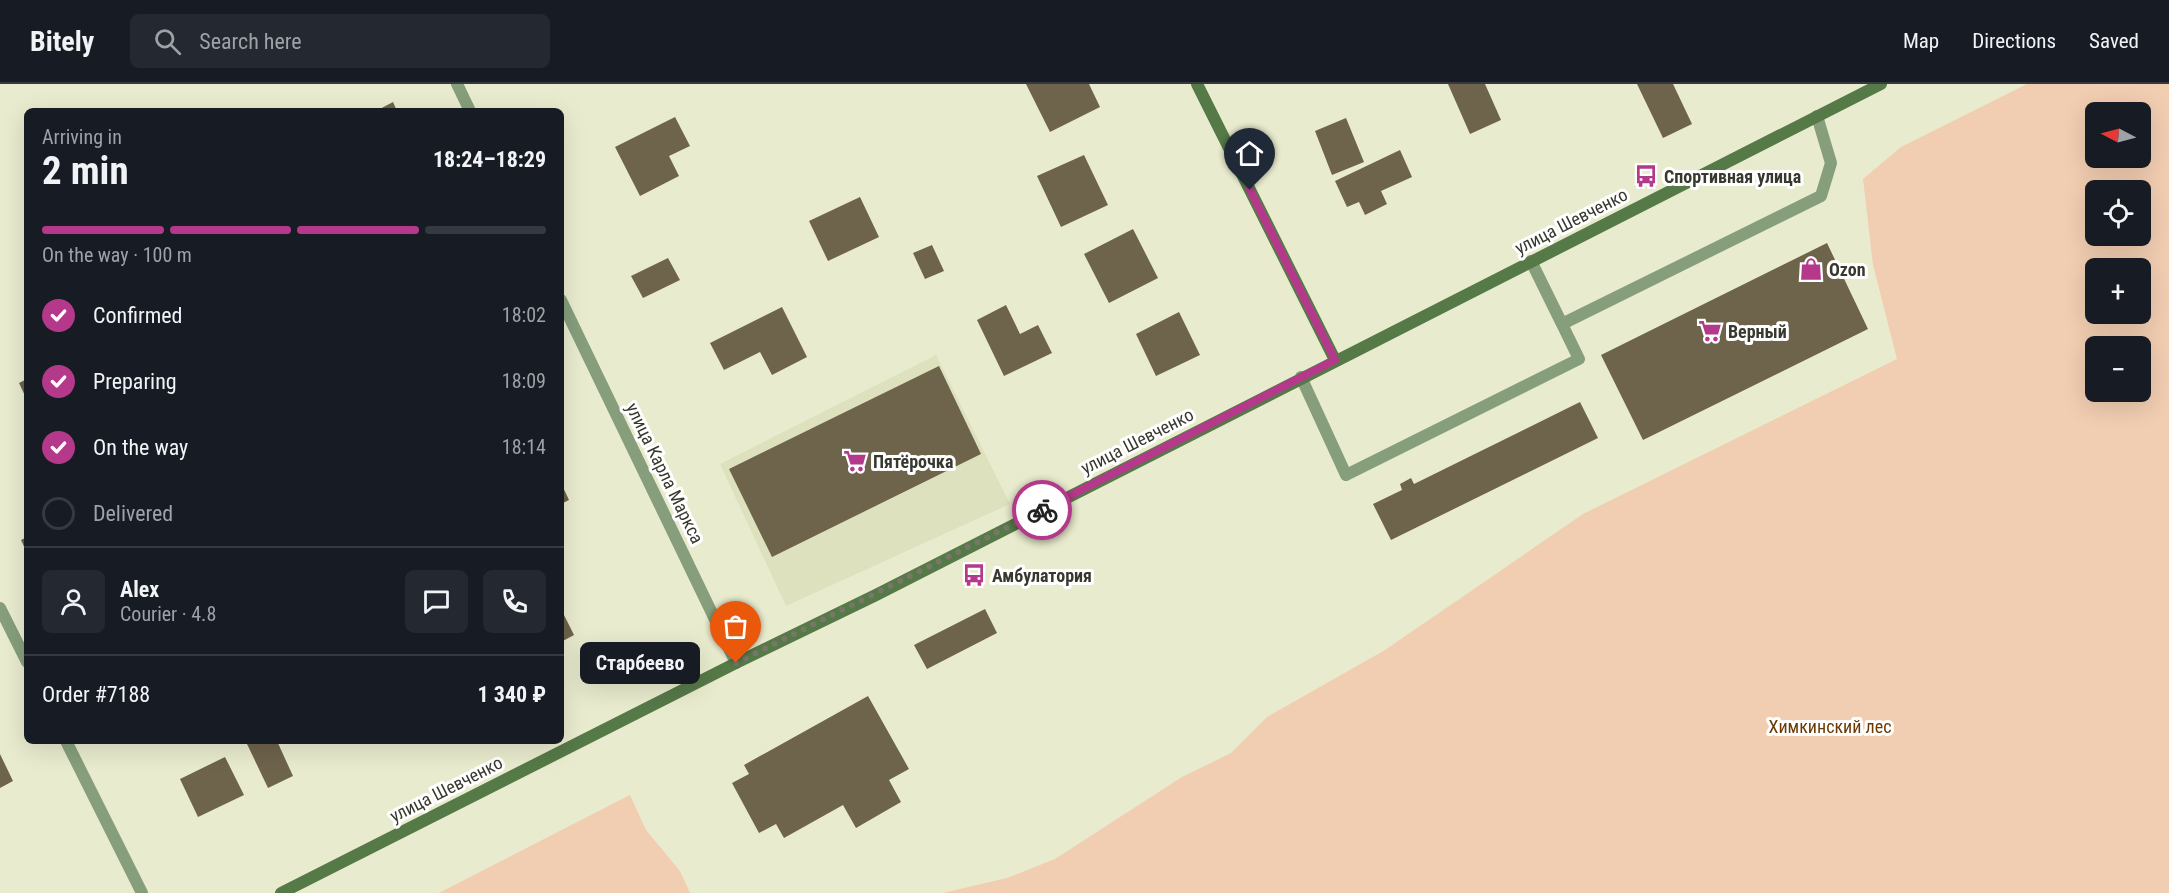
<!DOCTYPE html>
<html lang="en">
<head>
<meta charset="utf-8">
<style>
  :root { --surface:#171b24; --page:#242831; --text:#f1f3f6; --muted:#9ea1a6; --line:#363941; --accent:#b4398a }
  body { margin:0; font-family:"Roboto Condensed",sans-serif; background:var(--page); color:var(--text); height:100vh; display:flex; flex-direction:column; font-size:22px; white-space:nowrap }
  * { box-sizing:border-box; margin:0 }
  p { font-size:20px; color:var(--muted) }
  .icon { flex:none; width:33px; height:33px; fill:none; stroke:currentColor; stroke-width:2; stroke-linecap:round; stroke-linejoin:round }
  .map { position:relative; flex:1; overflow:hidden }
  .sheet { position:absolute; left:24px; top:24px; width:540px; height:636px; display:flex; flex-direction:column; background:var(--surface); border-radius:9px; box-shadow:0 6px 24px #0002 }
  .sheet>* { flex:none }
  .needle { width:39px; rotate:276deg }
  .fabs { position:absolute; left:2085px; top:18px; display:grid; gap:12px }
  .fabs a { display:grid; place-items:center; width:66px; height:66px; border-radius:9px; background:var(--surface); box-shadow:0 6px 24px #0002; font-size:30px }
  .pin { position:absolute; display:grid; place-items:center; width:51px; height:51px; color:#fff; margin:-62px -26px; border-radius:50% 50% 50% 0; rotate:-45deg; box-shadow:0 0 6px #0007 }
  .pin .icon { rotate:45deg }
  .courier { position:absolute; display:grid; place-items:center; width:60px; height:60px; margin:-30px; border:4px solid #b4398a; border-radius:50%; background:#fff; color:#222; box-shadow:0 2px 8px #0007 }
  .bubble { position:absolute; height:42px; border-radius:9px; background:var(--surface); box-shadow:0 6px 24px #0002; font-size:20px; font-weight:700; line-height:42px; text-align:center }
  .overview em { font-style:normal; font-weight:700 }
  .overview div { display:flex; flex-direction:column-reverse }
  .overview { display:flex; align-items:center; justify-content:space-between; height:102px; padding:0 18px }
  h1 { font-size:39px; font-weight:700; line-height:45px }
  .bar { display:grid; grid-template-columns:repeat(4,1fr); gap:9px 6px; align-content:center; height:72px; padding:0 18px }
  .bar i { height:8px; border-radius:4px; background:var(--line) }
  .bar .current { background:var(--accent) }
  .bar p { grid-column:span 4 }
  .line { display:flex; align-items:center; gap:15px; padding:0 18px; border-top:2px solid var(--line) }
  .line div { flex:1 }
  .round { display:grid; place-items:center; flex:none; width:63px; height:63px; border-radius:9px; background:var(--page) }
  ol { padding:0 18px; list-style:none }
  li { display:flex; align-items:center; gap:18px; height:66px }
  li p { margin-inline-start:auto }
  li .icon { padding:6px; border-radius:50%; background:var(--accent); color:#fff; stroke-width:4 }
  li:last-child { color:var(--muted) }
  li i { width:33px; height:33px; border:3px solid var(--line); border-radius:50% }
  header { display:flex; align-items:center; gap:36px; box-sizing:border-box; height:84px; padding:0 30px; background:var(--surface); border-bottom:2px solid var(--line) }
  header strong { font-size:28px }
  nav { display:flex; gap:33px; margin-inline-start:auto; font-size:21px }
  .search { width:420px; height:54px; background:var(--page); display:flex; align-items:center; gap:15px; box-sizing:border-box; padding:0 21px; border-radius:9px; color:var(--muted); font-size:22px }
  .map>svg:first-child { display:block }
</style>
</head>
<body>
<header>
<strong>Bitely</strong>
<div class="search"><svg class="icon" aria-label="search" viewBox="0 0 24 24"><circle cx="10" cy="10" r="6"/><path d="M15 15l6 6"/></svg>Search here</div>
<nav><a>Map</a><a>Directions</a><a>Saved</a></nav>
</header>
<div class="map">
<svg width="2169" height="809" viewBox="0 0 2169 809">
  <rect width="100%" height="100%" fill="#e9ebce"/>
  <path fill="#dee1bd" d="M936,271L1010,420L786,522L720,380Z"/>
  <path fill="#f1cdb1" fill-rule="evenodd" d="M2027,0H2169V809H943L1007,794L1055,775L1182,693L1231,669L1267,633L1385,566L1583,430L1897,275L1873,181L1863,95L1901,63ZM2096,28H2140V74H2096ZM2096,106H2140V152H2096ZM2140,184V230H2096V184ZM2096,262H2140V308H2096Z
    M630,711L646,746L680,787L690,809H439Z"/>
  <path fill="#6e634b" d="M1026,0H1089L1100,23L1050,48Z
    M1448,0H1485L1501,36L1470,50Z
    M1637,0H1673L1692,40L1663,54Z
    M393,18L397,27H376Z
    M675,33L690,62L669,72L679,92L640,112L615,63Z
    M1346,34L1364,78L1332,91L1315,47Z
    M1400,66L1412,93L1381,107L1387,120L1365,131L1359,118L1347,123L1335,97Z
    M1084,71L1108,121L1061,143L1037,92Z
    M860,113L879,153L828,177L809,137Z
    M1133,145L1158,194L1109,219L1084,170Z
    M1827,159L1868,245L1643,356L1601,271Z
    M932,161L944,187L925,195L913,169Z
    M668,174L680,196L643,214L631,192Z
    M1006,221L1020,250L1038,241L1052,269L1004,292L977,236Z
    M782,223L807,273L772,291L760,268L724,286L710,259Z
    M1179,228L1200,271L1156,292L1136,250Z
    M939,282L981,370L772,473L729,385Z
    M27,295V316L19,299Z
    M1580,318L1598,354L1391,456L1373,420L1402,406L1400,400L1411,394L1414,400Z
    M561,399L569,416L561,420Z
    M27,453V469L21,456Z
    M561,525L574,551L561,558Z
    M985,525L997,549L927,585L914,561Z
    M868,612L909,685L889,696L901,718L856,744L843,721L784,754L776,740L759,749L732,699L749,690L744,681Z
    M254,657H277L293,692L268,704L247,660Z
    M0,670L13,697L0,704Z
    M225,673L244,711L198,733L180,695Z"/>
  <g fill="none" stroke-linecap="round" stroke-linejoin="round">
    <path stroke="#869e7c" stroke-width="12" d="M1531,177L1562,240
      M1301,293L1346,391L1579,275L1562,240L1821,112L1831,79L1817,32"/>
    <path stroke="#869e7c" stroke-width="12" d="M457,0L470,27
      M561,216L736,579
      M0,524L27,578
      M66,657L142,809"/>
    <path stroke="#567948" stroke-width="12" d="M1197,0L1335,276
      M281,809L736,579L876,511L1881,0"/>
  </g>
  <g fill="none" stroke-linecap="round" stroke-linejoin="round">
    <path stroke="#767766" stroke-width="6" stroke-dasharray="0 10.8" d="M736,579L1042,426"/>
    <path stroke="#b4398a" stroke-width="8" d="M1042,426L1335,276L1250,106"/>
  </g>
  <defs>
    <g id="bus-bare" transform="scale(1.8)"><path d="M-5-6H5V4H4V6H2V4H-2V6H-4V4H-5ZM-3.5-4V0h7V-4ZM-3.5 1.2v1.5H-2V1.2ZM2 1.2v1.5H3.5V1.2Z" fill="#b4398a" stroke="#fff" stroke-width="2.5" paint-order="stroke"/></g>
    <g id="shop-bare" transform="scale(1.8)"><path d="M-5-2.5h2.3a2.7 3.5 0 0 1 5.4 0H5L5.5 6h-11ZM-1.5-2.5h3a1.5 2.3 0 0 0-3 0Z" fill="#b4398a" stroke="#fff" stroke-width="2.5" paint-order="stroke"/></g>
    <g id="supermarket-bare" transform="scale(1.8)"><path d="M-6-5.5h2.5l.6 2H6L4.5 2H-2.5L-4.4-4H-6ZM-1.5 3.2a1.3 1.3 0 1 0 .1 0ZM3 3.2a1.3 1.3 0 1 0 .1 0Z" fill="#b4398a" stroke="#fff" stroke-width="2.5" paint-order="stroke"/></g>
  </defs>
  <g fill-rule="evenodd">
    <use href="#bus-bare" x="1646" y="92"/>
    <use href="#shop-bare" x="1811" y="185"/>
    <use href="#supermarket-bare" x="1710" y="247"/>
    <use href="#supermarket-bare" x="855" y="377"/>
    <use href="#bus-bare" x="974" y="491"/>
  </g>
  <g text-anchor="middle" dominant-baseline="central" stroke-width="6" stroke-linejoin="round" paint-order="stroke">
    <g font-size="18" font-weight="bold" fill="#38392e" stroke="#fff" text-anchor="start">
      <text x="1664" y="92">Спортивная улица</text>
      <text x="1829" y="185">Ozon</text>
      <text x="1728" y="247">Верный</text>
      <text x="873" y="377">Пятёрочка</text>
      <text x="992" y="491">Амбулатория</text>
    </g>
    <g font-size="18" fill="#38392e" stroke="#fff">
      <text transform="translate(1571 137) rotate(-27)">улица Шевченко</text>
      <text transform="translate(1137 357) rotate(-27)">улица Шевченко</text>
      <text transform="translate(665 389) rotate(64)">улица Карла Маркса</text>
      <text transform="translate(446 705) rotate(-27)">улица Шевченко</text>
    </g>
    <g font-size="18" fill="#6a3800" stroke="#fff">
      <text x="1830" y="642">Химкинский лес</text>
    </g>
  </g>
</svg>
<div class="fabs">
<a><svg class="needle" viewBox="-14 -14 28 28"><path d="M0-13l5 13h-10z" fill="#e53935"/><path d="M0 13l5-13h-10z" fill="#9ea1a6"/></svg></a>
<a><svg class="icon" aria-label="locate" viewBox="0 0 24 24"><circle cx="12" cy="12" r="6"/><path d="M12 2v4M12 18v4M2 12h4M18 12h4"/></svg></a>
<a>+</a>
<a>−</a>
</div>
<div class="pin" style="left:736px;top:579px;background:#ea580c"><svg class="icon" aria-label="bag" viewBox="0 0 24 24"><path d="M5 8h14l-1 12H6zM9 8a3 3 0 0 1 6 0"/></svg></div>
<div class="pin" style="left:1250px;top:106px;background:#1f2937"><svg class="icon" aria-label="home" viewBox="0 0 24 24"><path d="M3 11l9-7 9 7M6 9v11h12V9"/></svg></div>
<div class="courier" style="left:1042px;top:426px"><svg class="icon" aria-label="bike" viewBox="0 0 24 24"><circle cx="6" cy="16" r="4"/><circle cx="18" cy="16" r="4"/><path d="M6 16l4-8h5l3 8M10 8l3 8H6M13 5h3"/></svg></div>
<div class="bubble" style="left:580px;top:558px;width:120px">Старбеево</div>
<section class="sheet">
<div class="overview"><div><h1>2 min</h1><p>Arriving in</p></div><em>18:24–18:29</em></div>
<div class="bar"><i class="current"></i><i class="current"></i><i class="current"></i><i></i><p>On the way · 100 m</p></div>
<ol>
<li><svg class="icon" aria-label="check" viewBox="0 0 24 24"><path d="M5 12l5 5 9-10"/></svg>Confirmed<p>18:02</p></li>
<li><svg class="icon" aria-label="check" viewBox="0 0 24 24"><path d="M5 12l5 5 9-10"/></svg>Preparing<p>18:09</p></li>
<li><svg class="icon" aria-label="check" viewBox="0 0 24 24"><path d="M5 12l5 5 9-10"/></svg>On the way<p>18:14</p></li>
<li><i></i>Delivered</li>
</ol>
<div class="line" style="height:108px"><a class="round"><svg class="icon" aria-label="person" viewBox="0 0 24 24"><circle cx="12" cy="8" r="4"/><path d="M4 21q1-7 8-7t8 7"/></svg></a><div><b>Alex</b><p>Courier · 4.8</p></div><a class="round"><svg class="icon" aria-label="chat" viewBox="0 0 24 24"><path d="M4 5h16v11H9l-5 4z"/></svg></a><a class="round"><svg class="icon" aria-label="phone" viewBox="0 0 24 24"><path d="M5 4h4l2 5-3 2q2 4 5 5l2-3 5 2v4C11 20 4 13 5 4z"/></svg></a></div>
<div class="line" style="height:78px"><div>Order #7188</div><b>1 340 ₽</b></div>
</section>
</div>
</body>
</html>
